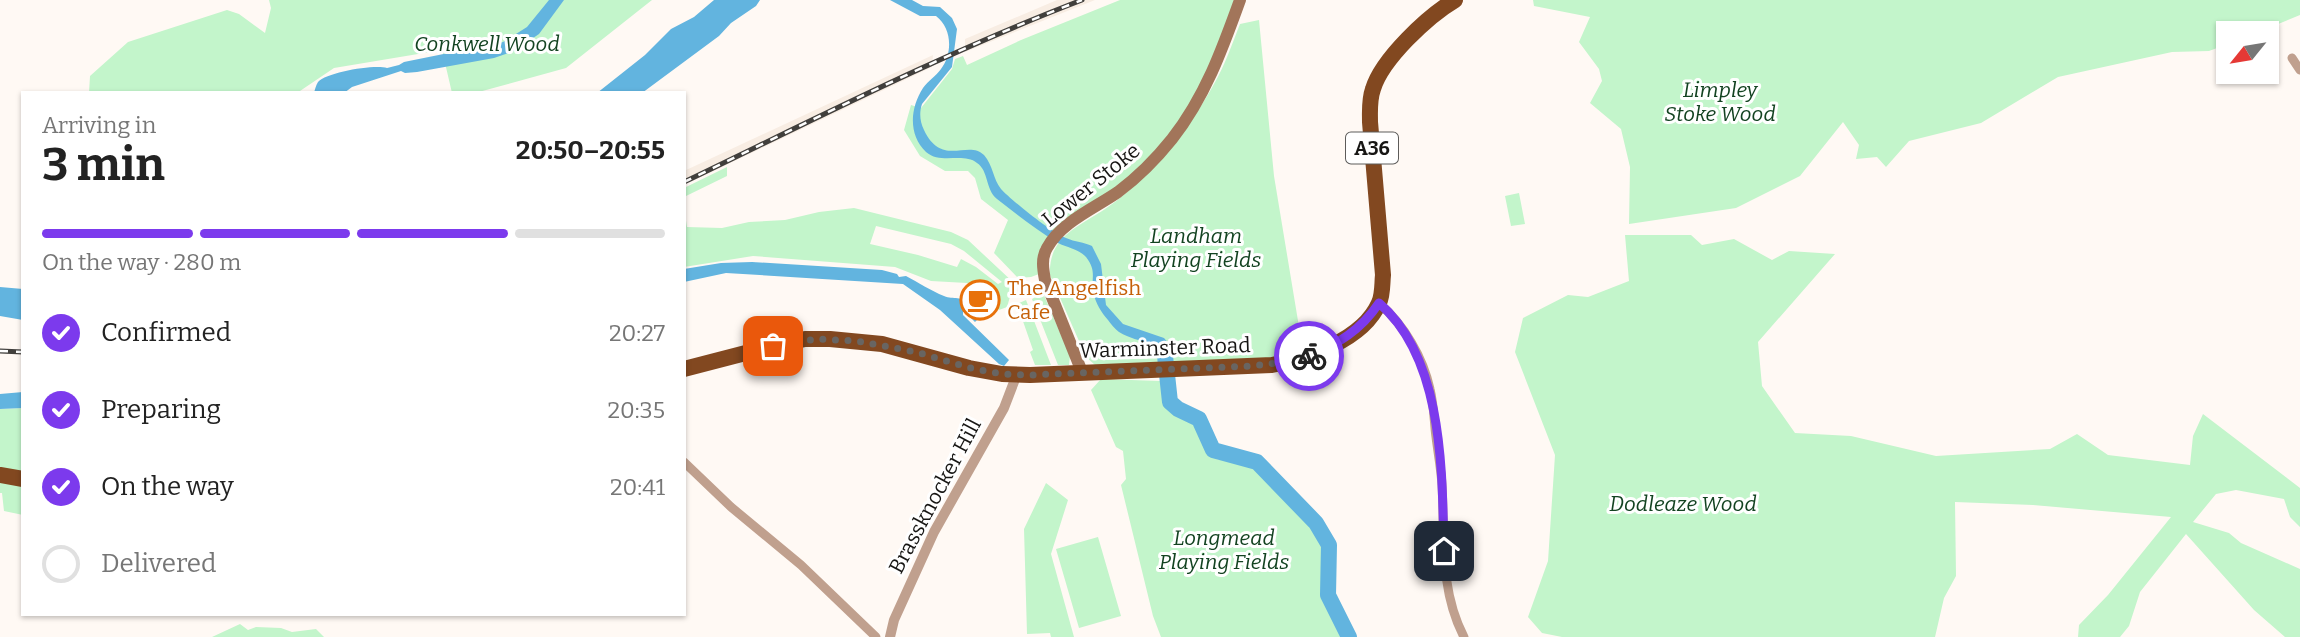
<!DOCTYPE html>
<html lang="en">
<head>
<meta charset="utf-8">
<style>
  :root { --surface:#fff; --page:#f6f6f6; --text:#222; --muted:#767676; --line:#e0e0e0; --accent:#7c3aed }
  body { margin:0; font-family:Bitter,serif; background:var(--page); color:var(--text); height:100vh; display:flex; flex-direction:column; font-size:26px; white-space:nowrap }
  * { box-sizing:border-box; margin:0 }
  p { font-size:23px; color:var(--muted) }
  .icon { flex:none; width:38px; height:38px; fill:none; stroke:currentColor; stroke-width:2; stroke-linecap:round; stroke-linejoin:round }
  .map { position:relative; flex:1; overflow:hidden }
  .sheet { position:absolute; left:21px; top:91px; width:665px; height:525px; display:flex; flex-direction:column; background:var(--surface); border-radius:0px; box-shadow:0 2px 5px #0004 }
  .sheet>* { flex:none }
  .needle { width:46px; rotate:240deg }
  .fabs { position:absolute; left:2216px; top:21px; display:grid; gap:14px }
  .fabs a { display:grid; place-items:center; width:63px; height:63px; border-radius:0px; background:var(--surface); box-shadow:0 2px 5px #0004; font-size:35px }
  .pin { position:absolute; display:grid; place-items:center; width:60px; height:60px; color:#fff; margin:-30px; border-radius:14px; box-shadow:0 4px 10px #0006 }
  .courier { position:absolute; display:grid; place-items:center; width:70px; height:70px; margin:-35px; border:5px solid #7c3aed; border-radius:50%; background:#fff; color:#222; box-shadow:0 2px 9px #0007 }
  .overview em { font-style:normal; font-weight:700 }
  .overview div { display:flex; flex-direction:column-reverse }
  .overview { display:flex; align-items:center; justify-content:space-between; height:119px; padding:0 21px }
  h1 { font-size:46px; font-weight:700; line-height:52px }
  .bar { display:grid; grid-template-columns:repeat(4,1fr); gap:10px 7px; align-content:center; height:84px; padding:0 21px }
  .bar i { height:9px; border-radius:5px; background:var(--line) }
  .bar .selected { background:var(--accent) }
  .bar p { grid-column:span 4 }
  ol { padding:0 21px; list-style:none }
  li { display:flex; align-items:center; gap:21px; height:77px }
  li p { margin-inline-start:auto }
  li .icon { padding:7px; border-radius:50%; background:var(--accent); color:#fff; stroke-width:4 }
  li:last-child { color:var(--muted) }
  li i { width:38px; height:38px; border:4px solid var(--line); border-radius:50% }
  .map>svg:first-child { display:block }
</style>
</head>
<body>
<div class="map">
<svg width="2300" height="637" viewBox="0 0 2300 637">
  <rect width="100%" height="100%" fill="#fff9f4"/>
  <path fill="#f8ede3" d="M1057,0H1095L965,52V39Z
    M933,55L932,67L684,185V171Z"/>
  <path fill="#c3f5cb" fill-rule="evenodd" d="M269,0H652L566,68L475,93H452L442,50L334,68L297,93H89L90,76L128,42L227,10L239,14L265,33L271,8Z
    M1120,0H1234L1222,39L1193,102L1158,149L1122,184L1058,229L1040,248L1039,274L1031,277L1018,278L994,253L1008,220L981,199L975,178L968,171H945L920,156L904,130L911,105L921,108L952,69L955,59L963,56L967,65L1021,40Z
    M1533,0H2300V15L2256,33H2228V44L2209,51L2172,52L2058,77L1981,123L1909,141L1886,167L1877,157L1856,159L1859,145L1843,122L1800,176L1736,208L1629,224L1630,167L1621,129L1590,103L1602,81L1599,69L1579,42L1590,17L1534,6Z
    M1259,20L1274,176L1303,351L1280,358L1095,365L1086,357L1050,275C1048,237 1078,227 1105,209C1120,199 1137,184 1150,171C1173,147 1199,112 1214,84C1225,65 1232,44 1240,24Z
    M727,167V176L684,197V188Z
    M1519,193L1525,224L1511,226L1505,196Z
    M684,208L687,227L722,228L749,222L785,220L819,212L854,208L951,232L968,240L1014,283L1007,307L999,310L982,292L967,283L931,281L895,267L753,256L684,267ZM876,226L951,244L964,251L1002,282L998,284L976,267L961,259L957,267L918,255L870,244Z
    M1625,235H1691L1702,245L1734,239L1772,260L1789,251L1835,254L1758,342L1762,386L1795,433L1851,436L1936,456L2050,449L2077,434L2108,455L2190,465L2193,436L2203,414L2300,488V527L2290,517L2284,499L2236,490L2216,494L2193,522L2229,533L2241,543L2300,569V637H2285L2254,610L2186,534L2140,592L2129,626L2120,637H2078L2079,625L2108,595L2171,517L2033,505L1955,502L1956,576L1944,598L1935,637H1562L1542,633L1528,617L1548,561L1555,455L1515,352L1523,318L1568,295L1588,297L1629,281Z
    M1043,293L1070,356L1069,365H1058L1032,299Z
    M1026,300L1051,365H1035L1030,352L1033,350L1017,304Z
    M1101,379L1161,381L1164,400L1169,409L1196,424L1216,459L1227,461L1238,458L1259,464L1327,539L1324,595L1333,619L1345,637H1161L1153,616L1121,485L1126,479L1123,451L1116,447L1091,390Z
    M23,408V515L4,511L2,493H0V409Z
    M1046,483L1068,500L1051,554L1074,637H1051L1050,633L1027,634L1024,529Z
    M1098,537L1121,616L1079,628L1056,549Z
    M240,624L248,630L256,627L281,628L292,632L316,629L324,637H212Z"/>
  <path fill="#62b4df" d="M549,0H564L539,34L514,51L494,58L417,72L405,73L401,71L352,87L344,93H314C315,89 316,85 318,82C327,72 375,64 387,68L399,65L404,62L503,42L527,27Z
    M714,0H760L756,6L731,23L719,36L642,93H597L645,55L671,29L694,17Z
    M890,0H912L923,6L940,7L952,18L957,29L952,67L922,104C919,113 920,122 924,130C942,168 968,139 984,155C993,165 993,179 1001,189C1012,201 1051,232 1066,238C1075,242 1084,242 1092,246L1101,264L1106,305L1123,324L1164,338L1170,345L1172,369H1164C1162,338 1140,345 1119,332C1115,329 1111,324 1108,320C1101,312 1096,304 1093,292C1091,278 1097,271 1086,257C1080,250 1066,247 1058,243C1037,230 1016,214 997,199C985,189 989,171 977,163C963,152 941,165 926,152C908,135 910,108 923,88C928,81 936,76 941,69C953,53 952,28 936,16H920Z
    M752,262L882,270L897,274L899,277L906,276C918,282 931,291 944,296C954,300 961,295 971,305L969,308L979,318L975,322L965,312H963V315L1009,360L1004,366L999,364L940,310L903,284L726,273L684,282V269L721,263Z
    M0,287L23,289V320L0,316Z
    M23,392V408L0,409V394Z"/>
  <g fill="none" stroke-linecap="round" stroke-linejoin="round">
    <path stroke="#62b4df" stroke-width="16" d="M1165,356L1170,402L1178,409L1199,419L1213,450L1257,462L1316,523L1329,545L1328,595L1349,637"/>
    <path stroke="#c0a08e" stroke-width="9" d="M2292,58L2300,70
      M1379,303C1404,325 1423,357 1430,389C1434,405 1434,422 1436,437C1438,453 1441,469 1442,485C1445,537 1439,589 1464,637
      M684,462L731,507L801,565L876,637"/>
    <path stroke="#c0a08e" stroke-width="10" d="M890,637L894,620L934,532L1004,408L1017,374"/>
    <path stroke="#a2755a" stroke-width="12" d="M1082,372L1045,280C1043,269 1041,258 1047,248C1061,222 1095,208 1118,192C1138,177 1156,159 1172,139C1205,97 1222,50 1240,0"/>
    <path stroke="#824820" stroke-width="16" d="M684,369L773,346L805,339H830L882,344L969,368L1002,374L1030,375L1272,365C1308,358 1363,340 1379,303C1383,294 1382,284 1383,275L1370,122C1370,111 1369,100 1373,89C1382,59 1428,16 1455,0
      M0,475L23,479"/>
    <g stroke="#413f3c" stroke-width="5">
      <path id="rail" d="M684,182C815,119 946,52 1082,0
        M0,351L23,352"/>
    </g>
    <use href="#rail" stroke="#fff" stroke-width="2.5" stroke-dasharray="8" stroke-linecap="butt"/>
  </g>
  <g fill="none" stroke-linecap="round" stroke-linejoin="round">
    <path stroke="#686562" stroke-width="7" stroke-dasharray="0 12.6" d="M773,346L817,339L857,341L916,352L970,368L1002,374L1030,375L1252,366L1285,362L1309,356"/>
    <path stroke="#7c3aed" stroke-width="9" d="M1309,356C1338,344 1361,330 1379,303C1444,359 1442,472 1444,551"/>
  </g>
  <defs>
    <g id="cafe-ring" transform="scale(2.0125)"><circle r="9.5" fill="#fff" stroke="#e8710a" stroke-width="1.5"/><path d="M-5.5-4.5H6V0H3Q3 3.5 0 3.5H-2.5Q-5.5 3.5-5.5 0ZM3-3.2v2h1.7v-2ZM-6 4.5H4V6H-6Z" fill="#e8710a"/></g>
  </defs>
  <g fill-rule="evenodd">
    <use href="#cafe-ring" x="980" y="300"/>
  </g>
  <g text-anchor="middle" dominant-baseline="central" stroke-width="6" stroke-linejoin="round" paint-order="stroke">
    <rect fill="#fff" stroke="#5d5c5a" stroke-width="2" x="1346" y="132.5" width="52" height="31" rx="5"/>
    <g font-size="19" font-weight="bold" fill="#171614">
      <text x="1372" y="148">A36</text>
    </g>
    <g font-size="21" font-style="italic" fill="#134321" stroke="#fff">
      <text x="487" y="44">Conkwell Wood</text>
      <text x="1720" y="90">Limpley<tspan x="1720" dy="24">Stoke Wood</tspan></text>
      <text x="1196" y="236">Landham<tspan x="1196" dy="24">Playing Fields</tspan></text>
      <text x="1683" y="504">Dodleaze Wood</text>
      <text x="1224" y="538">Longmead<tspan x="1224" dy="24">Playing Fields</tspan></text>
    </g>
    <g font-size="21" fill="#171614" stroke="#fff">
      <text transform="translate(1091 185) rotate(-39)">Lower Stoke</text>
      <text transform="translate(1165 348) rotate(-2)">Warminster Road</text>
      <text transform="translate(935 496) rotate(-62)">Brassknocker Hill</text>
    </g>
    <g font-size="21" fill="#c56008" stroke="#fff" text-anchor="start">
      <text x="1007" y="288">The Angelfish<tspan x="1007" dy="24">Cafe</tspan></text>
    </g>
  </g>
</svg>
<div class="fabs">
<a><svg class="needle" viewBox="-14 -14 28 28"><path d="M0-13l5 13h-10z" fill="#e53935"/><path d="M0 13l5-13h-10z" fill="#767676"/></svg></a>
</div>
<div class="pin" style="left:773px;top:346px;background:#ea580c"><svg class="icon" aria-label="bag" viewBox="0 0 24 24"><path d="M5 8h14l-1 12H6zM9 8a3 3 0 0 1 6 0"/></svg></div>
<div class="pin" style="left:1444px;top:551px;background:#1f2937"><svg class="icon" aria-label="home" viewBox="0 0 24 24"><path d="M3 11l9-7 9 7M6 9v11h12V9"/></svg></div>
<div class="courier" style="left:1309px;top:356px"><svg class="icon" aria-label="bike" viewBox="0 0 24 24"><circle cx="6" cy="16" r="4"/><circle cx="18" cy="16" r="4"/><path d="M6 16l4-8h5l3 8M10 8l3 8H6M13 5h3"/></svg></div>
<section class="sheet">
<div class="overview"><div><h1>3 min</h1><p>Arriving in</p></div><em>20:50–20:55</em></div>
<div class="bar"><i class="selected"></i><i class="selected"></i><i class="selected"></i><i></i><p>On the way · 280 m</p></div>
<ol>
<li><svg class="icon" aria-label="check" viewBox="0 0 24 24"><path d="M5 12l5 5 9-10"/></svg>Confirmed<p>20:27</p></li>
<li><svg class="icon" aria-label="check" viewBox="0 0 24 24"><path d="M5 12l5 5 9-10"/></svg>Preparing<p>20:35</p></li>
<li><svg class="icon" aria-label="check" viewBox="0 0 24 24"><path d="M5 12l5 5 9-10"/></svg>On the way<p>20:41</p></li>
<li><i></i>Delivered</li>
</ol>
</section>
</div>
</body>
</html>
